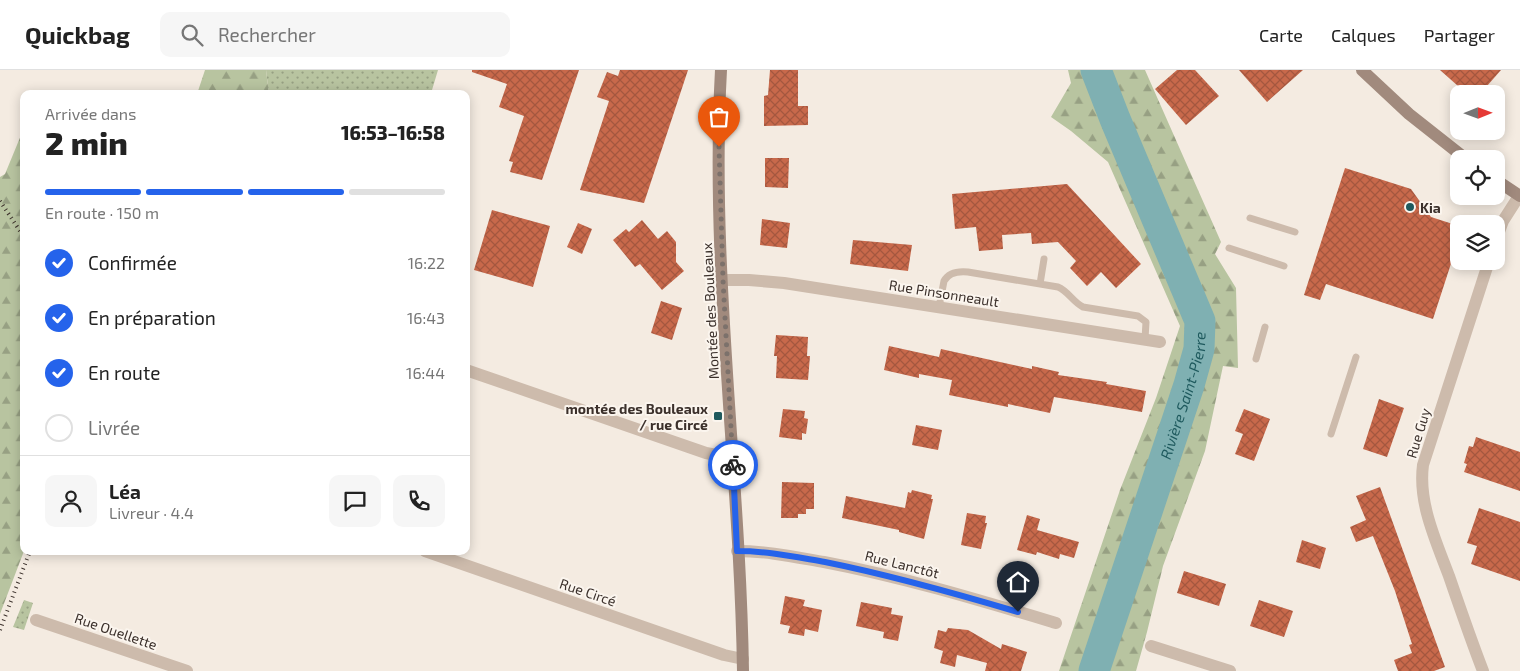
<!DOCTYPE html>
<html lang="fr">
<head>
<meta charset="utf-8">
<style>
  :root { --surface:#fff; --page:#f6f6f6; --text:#222; --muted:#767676; --line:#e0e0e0; --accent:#2563eb }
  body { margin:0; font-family:"Exo 2",sans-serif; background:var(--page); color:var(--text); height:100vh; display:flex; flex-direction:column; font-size:19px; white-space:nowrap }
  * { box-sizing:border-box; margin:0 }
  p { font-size:16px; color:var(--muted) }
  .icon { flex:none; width:28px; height:28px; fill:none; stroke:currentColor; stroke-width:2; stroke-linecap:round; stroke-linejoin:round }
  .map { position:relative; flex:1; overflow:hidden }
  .side { position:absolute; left:20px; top:20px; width:450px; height:465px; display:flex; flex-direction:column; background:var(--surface); border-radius:10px; box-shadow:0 2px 12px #0003 }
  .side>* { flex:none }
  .needle { width:32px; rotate:89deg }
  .buttons { position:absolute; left:1450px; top:15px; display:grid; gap:10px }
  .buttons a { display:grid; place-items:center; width:55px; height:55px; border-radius:10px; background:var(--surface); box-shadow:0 2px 12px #0003; font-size:25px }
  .pin { position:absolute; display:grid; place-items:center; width:42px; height:42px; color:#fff; margin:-51px -21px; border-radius:50% 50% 50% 0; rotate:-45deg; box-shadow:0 0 5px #0007 }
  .pin .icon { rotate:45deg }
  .courier { position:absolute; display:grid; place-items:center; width:50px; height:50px; margin:-25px; border:4px solid #2563eb; border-radius:50%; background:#fff; color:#222; box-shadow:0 1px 6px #0007 }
  .head em { font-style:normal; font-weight:800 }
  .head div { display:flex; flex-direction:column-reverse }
  .head { display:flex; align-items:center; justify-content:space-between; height:85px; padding:0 25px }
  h1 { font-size:32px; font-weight:800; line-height:38px }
  .bar { display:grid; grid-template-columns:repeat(4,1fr); gap:8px 5px; align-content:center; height:60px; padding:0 25px }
  .bar i { height:6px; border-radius:4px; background:var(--line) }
  .bar .on { background:var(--accent) }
  .bar p { grid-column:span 4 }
  .line { display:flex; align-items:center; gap:12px; padding:0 25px; border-top:1px solid var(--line) }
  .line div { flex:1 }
  .round { display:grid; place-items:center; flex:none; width:52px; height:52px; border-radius:10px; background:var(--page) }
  ol { padding:0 25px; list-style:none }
  li { display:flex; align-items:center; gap:15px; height:55px }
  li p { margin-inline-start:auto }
  li .icon { padding:5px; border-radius:50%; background:var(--accent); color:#fff; stroke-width:4 }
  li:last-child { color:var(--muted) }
  li i { width:28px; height:28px; border:2px solid var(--line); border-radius:50% }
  header { display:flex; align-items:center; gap:30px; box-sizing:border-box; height:70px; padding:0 25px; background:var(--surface); border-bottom:1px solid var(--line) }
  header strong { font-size:24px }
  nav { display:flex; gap:28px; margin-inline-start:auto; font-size:18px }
  .search { width:350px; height:45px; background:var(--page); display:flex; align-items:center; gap:12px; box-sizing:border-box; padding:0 18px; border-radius:10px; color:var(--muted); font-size:19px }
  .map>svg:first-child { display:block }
</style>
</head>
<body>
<header>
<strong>Quickbag</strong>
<div class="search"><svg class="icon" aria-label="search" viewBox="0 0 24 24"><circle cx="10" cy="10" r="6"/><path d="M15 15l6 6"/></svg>Rechercher</div>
<nav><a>Carte</a><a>Calques</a><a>Partager</a></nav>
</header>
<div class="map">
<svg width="1520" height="601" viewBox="0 0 1520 601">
  <defs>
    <pattern id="grass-dots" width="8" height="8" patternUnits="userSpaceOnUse" patternTransform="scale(1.25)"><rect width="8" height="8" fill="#b8c4a0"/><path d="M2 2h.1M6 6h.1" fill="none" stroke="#97a083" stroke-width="1.8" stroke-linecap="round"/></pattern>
    <pattern id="forest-firs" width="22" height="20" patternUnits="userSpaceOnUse" patternTransform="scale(1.25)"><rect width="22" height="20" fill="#b8c4a0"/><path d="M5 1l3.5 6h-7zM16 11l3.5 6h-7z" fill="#97a083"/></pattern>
    <pattern id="building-cross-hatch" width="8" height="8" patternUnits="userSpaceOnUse" patternTransform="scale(1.25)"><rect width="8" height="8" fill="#c8694b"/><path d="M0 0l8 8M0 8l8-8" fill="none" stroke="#a4573f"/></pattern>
  </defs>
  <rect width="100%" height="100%" fill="#f4ebe1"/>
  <path fill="url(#grass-dots)" d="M266,0H438L432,20L434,24H269Z
    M24,530L33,533L24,560L13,557Z"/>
  <path fill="url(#forest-firs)" d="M205,0H266L269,24H197Z
    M1068,0H1145L1221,172L1215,184L1236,218L1238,298L1223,296L1205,381L1163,496L1147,562L1136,601H1059L1120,420L1156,328L1180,256L1108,92L1071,61L1051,47L1071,13Z
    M24,58V481L0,544V107L5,104Z"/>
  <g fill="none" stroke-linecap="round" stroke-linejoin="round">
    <path stroke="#7fb0b2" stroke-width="31" id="s1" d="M1094,601L1189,315L1199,279L1200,251L1115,49L1096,0"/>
  </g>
  <path fill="url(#building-cross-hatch)" d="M472,0H579L542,110L510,102L513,92L509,91L524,46L499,37L507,14L472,2Z
    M620,0H688L644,133L580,120L609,31L597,27L607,2L618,6Z
    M770,0H798V36H808V55L764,56V26L768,25Z
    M1177,0H1195L1219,26L1186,55L1155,19Z
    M1239,0H1303L1267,32Z
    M1440,0H1501L1480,24H1467Z
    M765,88H789L788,118L765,117Z
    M1345,98L1411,119L1431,147L1459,156V169L1433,249L1326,214L1320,230L1304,225Z
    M1067,114L1141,194L1116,218L1101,202L1087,216L1070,198L1076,191L1058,172L1032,174L1031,163L1002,165L1003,179L979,181L976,157L955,159L952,124Z
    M492,140L550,156L533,217L474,200Z
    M762,149L790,153L787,178L760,175Z
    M642,150L658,169L667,161L676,172V192L684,201L662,220L640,194L635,197L613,170L626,159L629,162Z
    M578,153L592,159L582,184L567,177Z
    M853,170L912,175L908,201L850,194Z
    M661,231L682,238L672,270L651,263Z
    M776,265L808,267L807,286H810L808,310L776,308L777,286H774Z
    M889,276L939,287L941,279L1032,299V296L1059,302L1058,305L1107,312L1106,314L1146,321L1142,342L1054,327L1050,343L1008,334V337L949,325L952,310L919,304V308L884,300Z
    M1379,329L1404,338L1387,387L1363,379Z
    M783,339L805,341L804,348L808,349L806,364L802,363V370L779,367Z
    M1244,339L1270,349L1254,391L1235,384L1243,364L1235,361Z
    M916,355L942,360L938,380L912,375Z
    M1476,367L1520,382V421L1464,402L1467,394L1464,393L1469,376L1473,377Z
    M782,412L814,413V439H806V444H798V448H781Z
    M1380,417L1445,597L1434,601H1398L1394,590L1412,583L1409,575L1412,574L1395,521L1373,466L1356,472L1350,457L1366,450L1356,426Z
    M912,420L932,425L931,429H933L924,469L899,462V460L842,448L846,426L905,438L908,422L911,423Z
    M1479,438L1520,452V511L1471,494L1477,476L1467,473Z
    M967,443L986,446L985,453H987L981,479L961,475Z
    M1027,445L1040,449L1037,460L1079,472L1074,488L1060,484L1059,489L1037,482L1036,485L1017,480Z
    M1302,470L1326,478L1320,499L1296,492Z
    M1184,501L1226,514L1219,536L1177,523Z
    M785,526L805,530L803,536L822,540L818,562L805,559L804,566L788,563L790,556L780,554Z
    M1259,530L1293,541L1284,567L1250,556Z
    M861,532L892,538L891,544L903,546L898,571L883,568L884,562L856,556Z
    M948,558L968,560L1001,579L1002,574L1027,582L1021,601H985L987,593L957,585L955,597L940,593L943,581L934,578L938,560L946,562Z"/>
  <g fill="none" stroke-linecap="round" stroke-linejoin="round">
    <path stroke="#cdbbac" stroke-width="7" d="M1250,148L1295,162
      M1229,178L1284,196
      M1040,214L1044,189
      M939,237L944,211C949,202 958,201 968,202L1058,217C1068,221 1073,232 1083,237L1138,246L1146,252L1145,269
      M1256,289L1265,257
      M1331,364L1356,287"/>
    <path stroke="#cdbbac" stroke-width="12" d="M1496,170L1503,151L1519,126
      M723,210H749L784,213L1160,272
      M466,300L706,383L732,388
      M425,481L724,585L743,589
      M737,481C767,481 795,487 824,492C903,507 979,530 1056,553
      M36,550L187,601
      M1151,576L1230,601
      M1483,601C1471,570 1460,538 1449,506C1436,471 1418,433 1423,395L1489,191"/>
    <path stroke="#a18a7d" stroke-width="12" d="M721,0C710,200 740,401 743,601
      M1362,0L1409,44L1466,89
      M1496,110L1520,126"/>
    <path stroke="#3b302b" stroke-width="4" stroke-dasharray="1 4" stroke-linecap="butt" d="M0,131L24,167
      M0,560L30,481"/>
  </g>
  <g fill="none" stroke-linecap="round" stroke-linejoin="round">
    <path stroke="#7c716b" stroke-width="5" stroke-dasharray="0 9" d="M719,77L723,210L733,395"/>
    <path stroke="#2563eb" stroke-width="6" d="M733,395L737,481C767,481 795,487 825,492C890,505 954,523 1018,542"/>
  </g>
  <g fill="#1f5a5e" stroke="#fbf5ee" stroke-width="2">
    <circle cx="1410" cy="137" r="5"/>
    <rect x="713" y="341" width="10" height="10" rx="2.5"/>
  </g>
  <g text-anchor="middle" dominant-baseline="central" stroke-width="4" stroke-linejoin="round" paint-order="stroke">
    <g font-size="14" font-weight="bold" fill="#3b302b" stroke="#fbf5ee" text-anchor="start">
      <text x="1420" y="137">Kia</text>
      <text x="708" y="338" text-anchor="end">montée des Bouleaux<tspan x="708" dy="16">/ rue Circé</tspan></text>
    </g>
    <g font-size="14" fill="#3b302b" stroke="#fbf5ee">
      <text transform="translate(944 223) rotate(9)">Rue Pinsonneault</text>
      <text transform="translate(710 241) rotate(-93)">Montée des Bouleaux</text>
      <text transform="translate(1418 363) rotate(-73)">Rue Guy</text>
      <text transform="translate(902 494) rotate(14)">Rue Lanctôt</text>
      <text transform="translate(588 522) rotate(19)">Rue Circé</text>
      <text transform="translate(116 561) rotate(19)">Rue Ouellette</text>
    </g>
    <g font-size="15" font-style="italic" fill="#1f5a5e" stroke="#fbf5ee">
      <text stroke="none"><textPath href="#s1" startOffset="290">Rivière Saint-Pierre</textPath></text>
    </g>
  </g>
</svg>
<div class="buttons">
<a><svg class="needle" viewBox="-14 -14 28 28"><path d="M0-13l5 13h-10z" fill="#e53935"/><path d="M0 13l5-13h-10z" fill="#767676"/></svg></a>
<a><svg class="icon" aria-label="locate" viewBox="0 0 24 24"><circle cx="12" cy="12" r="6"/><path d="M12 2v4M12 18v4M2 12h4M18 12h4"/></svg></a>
<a><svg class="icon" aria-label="layers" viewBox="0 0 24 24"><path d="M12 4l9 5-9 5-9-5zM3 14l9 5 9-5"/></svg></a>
</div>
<div class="pin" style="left:719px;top:77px;background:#ea580c"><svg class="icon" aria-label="bag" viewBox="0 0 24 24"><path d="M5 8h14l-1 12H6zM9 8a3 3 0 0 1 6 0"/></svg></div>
<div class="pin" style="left:1018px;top:542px;background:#1f2937"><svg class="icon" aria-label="home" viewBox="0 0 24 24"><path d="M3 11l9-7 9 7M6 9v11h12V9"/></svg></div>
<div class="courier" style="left:733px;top:395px"><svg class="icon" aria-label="bike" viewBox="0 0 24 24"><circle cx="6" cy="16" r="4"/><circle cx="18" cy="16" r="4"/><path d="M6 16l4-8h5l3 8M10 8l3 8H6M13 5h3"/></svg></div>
<section class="side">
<div class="head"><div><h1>2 min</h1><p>Arrivée dans</p></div><em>16:53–16:58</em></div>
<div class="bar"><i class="on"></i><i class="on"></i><i class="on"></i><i></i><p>En route · 150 m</p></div>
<ol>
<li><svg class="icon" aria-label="check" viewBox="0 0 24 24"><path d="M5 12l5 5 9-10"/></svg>Confirmée<p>16:22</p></li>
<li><svg class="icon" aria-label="check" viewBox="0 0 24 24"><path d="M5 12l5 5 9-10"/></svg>En préparation<p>16:43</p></li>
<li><svg class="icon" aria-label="check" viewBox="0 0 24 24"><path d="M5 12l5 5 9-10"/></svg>En route<p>16:44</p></li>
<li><i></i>Livrée</li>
</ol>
<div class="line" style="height:90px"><a class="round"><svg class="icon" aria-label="person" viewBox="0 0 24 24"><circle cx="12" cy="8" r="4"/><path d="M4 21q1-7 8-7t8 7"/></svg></a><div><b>Léa</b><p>Livreur · 4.4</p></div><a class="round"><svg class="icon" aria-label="chat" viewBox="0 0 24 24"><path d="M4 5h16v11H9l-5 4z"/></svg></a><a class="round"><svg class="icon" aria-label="phone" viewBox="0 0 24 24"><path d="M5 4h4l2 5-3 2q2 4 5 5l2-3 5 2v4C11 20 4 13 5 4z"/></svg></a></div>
</section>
</div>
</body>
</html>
